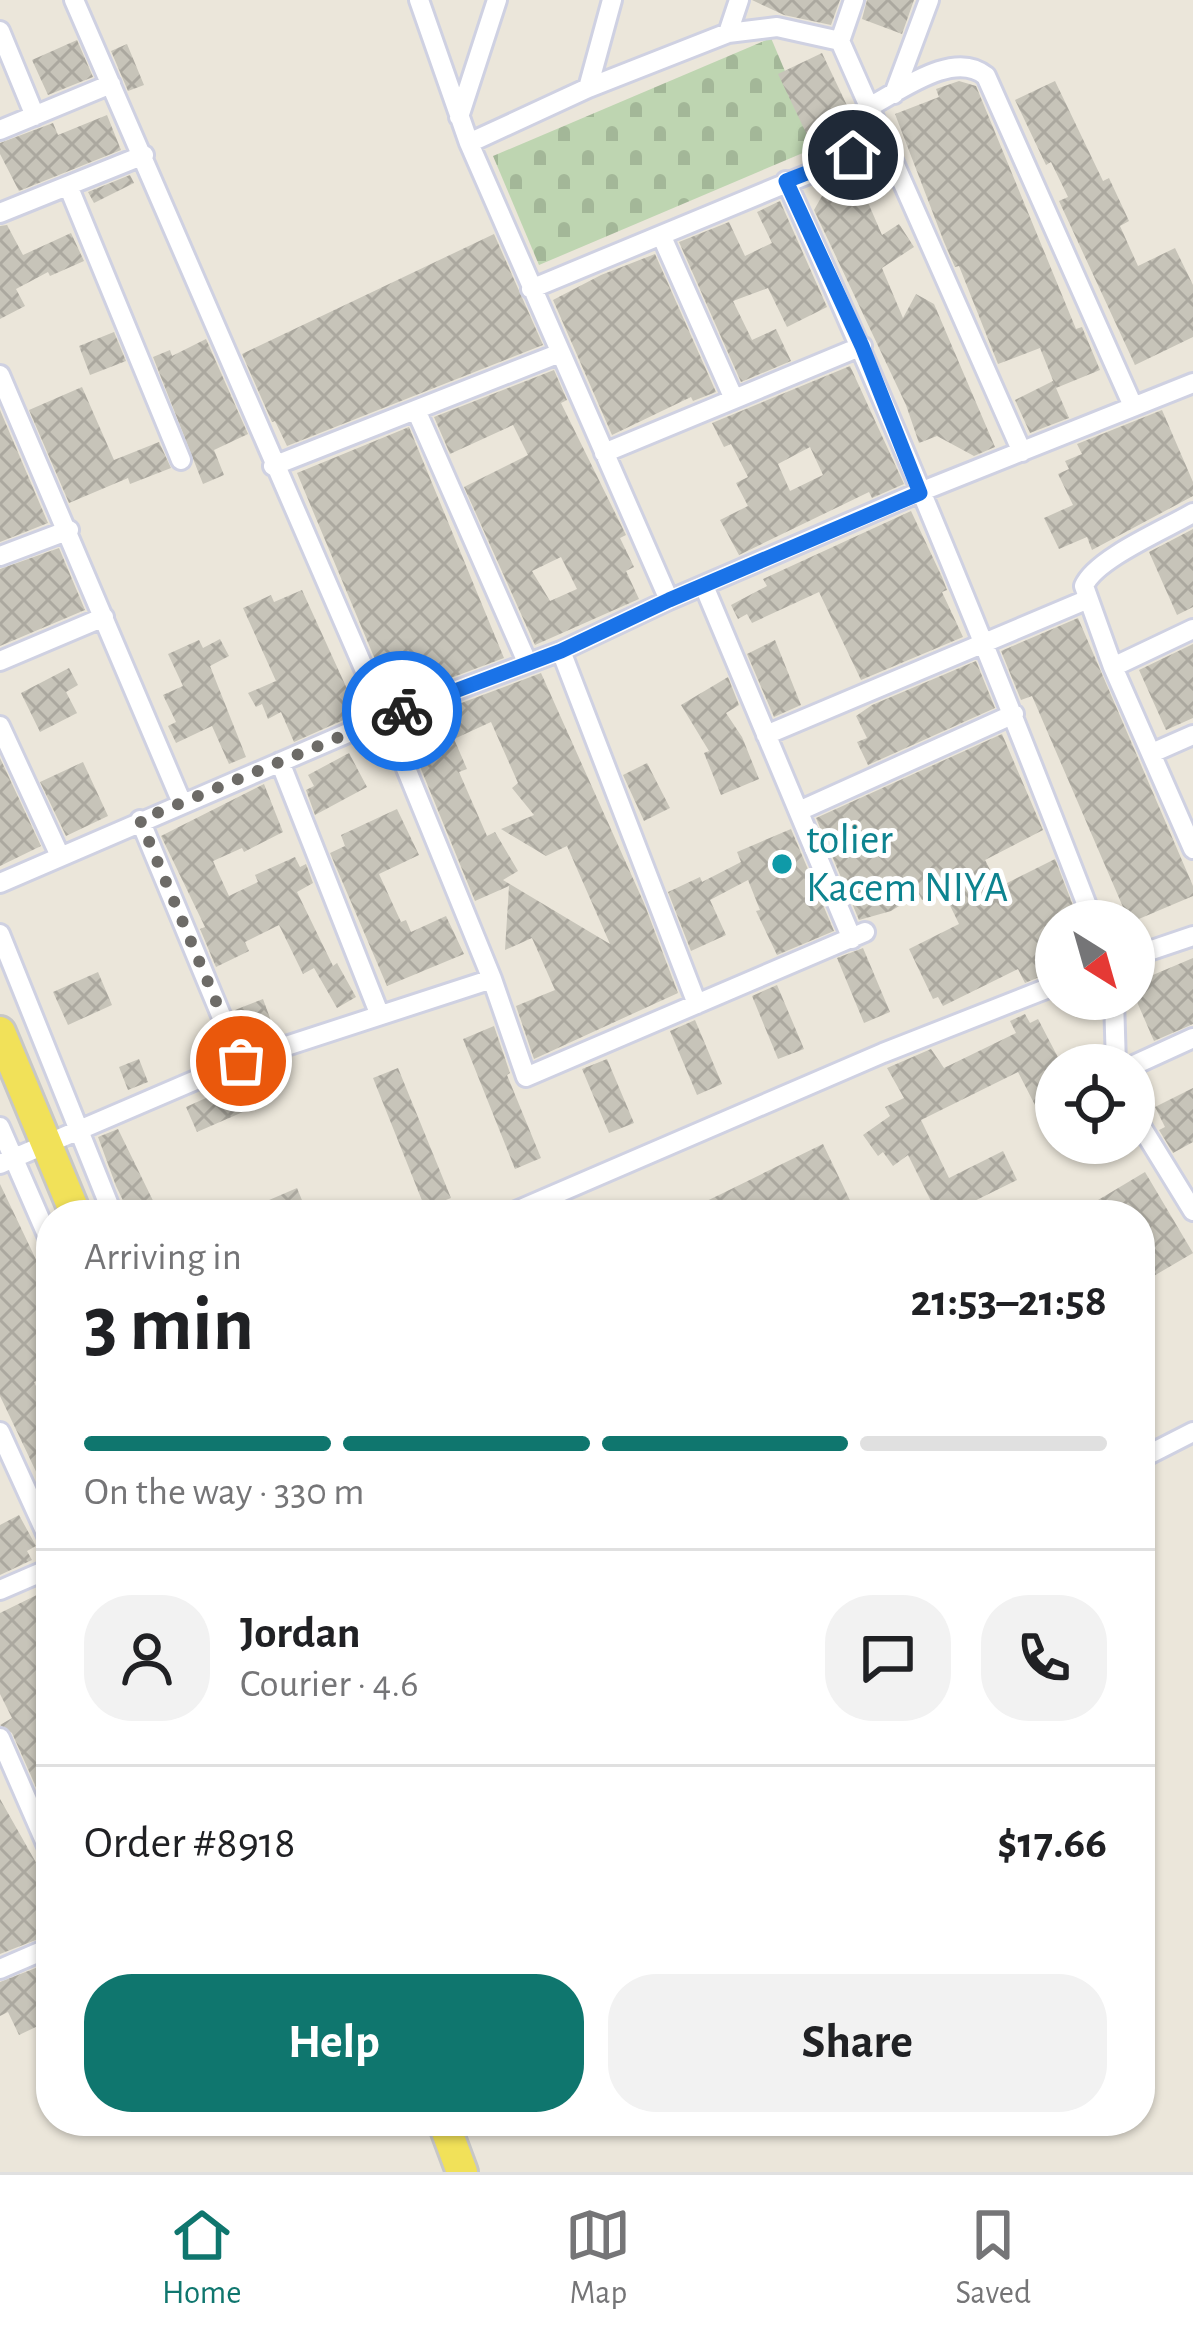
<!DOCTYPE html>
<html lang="en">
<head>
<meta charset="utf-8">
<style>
  :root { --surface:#fff; --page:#f2f2f2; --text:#202124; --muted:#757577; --line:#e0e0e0; --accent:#0f766e }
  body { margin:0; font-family:"Alegreya Sans",sans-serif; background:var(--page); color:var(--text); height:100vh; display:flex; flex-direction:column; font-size:45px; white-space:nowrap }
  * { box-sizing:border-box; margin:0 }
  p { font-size:39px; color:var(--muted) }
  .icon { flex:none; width:66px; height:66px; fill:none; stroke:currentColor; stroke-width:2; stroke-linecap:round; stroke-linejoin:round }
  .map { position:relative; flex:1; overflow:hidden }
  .details { position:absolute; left:36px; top:1200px; width:1119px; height:936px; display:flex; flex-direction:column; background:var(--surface); border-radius:48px; box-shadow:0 3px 9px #0004 }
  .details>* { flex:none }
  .needle { width:78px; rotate:143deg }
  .fabs { position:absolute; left:1035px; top:900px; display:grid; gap:24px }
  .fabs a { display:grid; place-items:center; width:120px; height:120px; border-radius:50%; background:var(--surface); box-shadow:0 3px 9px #0004; font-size:60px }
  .pin { position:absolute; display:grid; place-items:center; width:102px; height:102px; color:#fff; margin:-51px; border:6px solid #fff; border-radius:50%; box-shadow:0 3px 12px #0007 }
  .courier { position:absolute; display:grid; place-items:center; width:120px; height:120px; margin:-60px; border:9px solid #1a73e8; border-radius:50%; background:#fff; color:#222; box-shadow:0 3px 15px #0007 }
  .summary em { font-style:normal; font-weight:700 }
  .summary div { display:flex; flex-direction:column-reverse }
  .summary { display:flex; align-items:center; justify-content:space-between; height:204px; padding:0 48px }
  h1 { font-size:78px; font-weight:700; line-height:90px }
  .bar { display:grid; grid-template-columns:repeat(4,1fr); gap:18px 12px; align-content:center; height:144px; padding:0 48px }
  .bar i { height:15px; border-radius:9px; background:var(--line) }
  .bar .on { background:var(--accent) }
  .bar p { grid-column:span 4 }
  .line { display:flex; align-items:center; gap:30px; padding:0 48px; border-top:3px solid var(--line) }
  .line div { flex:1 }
  .round { display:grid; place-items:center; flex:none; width:126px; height:126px; border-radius:48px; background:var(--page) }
  .button { display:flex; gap:24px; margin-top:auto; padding:24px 48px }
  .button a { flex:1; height:138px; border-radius:48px; background:var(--accent); color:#fff; font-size:48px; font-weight:700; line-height:138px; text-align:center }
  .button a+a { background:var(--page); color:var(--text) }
  .menu { display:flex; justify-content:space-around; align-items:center; height:168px; border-top:3px solid var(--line); background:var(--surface); font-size:33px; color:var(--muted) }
  .menu a { display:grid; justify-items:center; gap:6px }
  .menu .on { color:var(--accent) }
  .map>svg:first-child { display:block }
</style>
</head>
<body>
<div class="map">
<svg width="1193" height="2172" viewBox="0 0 1193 2172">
  <defs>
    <pattern id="cemetery-stones" width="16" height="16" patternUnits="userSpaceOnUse" patternTransform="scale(3)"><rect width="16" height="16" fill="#bed5b1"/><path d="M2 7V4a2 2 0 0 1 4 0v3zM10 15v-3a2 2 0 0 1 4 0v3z" fill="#a3b798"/></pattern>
    <pattern id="building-cross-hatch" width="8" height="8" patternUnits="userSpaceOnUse" patternTransform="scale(3)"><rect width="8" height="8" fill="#c7c4b9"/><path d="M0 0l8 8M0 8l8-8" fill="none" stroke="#aba89f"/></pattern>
  </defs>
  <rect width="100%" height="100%" fill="#ebe6da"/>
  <path fill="url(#cemetery-stones)" d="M771,38L817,147L539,265L493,156Z"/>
  <path fill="url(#building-cross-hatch)" fill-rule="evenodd" d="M752,0H840L831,25L784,15Z
    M867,0H914L902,34L862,19Z
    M77,40L93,77L48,95L32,60Z
    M127,44L144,85L128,91L111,51Z
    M822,53L862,137L817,156L778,74Z
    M959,81L976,86L1076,329L1082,327L1100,370L1056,388L1040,348L998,364L959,266L955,267L944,242L895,114L939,97L936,89Z
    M1055,81L1103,181L1109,178L1129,221L1120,226L1138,266L1175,248L1193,285V337L1135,365L1059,201L1068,197L1051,162L1046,165L1015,100Z
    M107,115L121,150L19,191L0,154V143L53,123L58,135Z
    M854,170L882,235L899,224L914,247L882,268L903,318L916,294L934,304L995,447L974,456L937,436L919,443L906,405L814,210L822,196L833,191L829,180Z
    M130,175L134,183L94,203L88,192Z
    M780,201L827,307L787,327L768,288L733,301L752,340L776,329L791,361L741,382L679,242L729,222L745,256L772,243L757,212Z
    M7,225L23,255L71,233L84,261L50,276L48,272L16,289L25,306L0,319V226Z
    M494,234L543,345L287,446L275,421L272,422L242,354Z
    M655,254L716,392L693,401L691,397L612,435L553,300L601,275Z
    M114,332L126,361L90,375L79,346Z
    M206,339L248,434L214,450L224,475L203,484L153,357L170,350L172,356Z
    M850,366L904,484L872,498L869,492L739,555L720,520L748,506L736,483L748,477L731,444L724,447L712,423ZM810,447L823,475L790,491L778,464Z
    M554,370L567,400L561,403L626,535L620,538L634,567L626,571L639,599L535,645L464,487L528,455L513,425L450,454L434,417ZM561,557L577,589L550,601L532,571Z
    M1053,381L1069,418L1030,433L1015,400Z
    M82,387L114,460L159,442L171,468L130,484L128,478L69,503L29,410Z
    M0,410L48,523L0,542Z
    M1162,410L1193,482V496L1092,550L1087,537L1059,549L1044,518L1073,505L1058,474L1069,469L1065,461L1082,454L1077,444Z
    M409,427L504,658L392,700L297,473Z
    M911,511L942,577L947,590L942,592L963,637L861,680L819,592L752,623L747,614L738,619L731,605L767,586L763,579Z
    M1193,529V607L1177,615L1149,552Z
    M59,548L85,610L0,646V569Z
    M302,590L353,702L343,707L348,718L294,742L281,712L268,719L262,704L256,707L248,693L276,681L243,608L271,595L274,602Z
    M1078,618L1193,886V896L1134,921H1129L1032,696L1021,700L1001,651Z
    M220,639L229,656L210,666L246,757L229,764L212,726L176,743L168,726L176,722L163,695L183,686L168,654L199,640L203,648Z
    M775,640L801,705L774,717L747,654Z
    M1193,644V718L1166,730L1139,670Z
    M976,661L995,708L868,765L857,742L867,738L856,716L872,705Z
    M69,668L78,685L66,692L77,713L40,732L21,693Z
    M541,673L644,903L678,993L534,1059L516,1006L555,990L532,938L505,950L509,886L475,901L403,725L419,719L426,733L461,718L456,705ZM491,722L518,783L512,788L534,815L501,829L546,856L567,846L610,944L503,880L518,871L495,832L487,836L459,772L467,769L454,739Z
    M728,677L739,705L726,713L742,737L759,779L721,795L704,753L709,751L681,705Z
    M1002,734L1043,830L985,860L999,887L1055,859L1079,921H1056V970L1025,983L1018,969L943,1006L938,997L933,999L909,949L959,924L943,891L922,900L919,894L891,911L859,920L816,818Z
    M349,753L367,787L315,815L306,790L314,786L308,775Z
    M0,758L41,846L0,866Z
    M83,762L108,816L66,836L40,782Z
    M647,763L670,808L644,821L623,775Z
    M264,784L283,832L244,852L242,848L213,861L229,896L258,882L255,875L295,857L300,867L306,864L313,883L297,892L333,966L337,963L356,997L337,1008L314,968L303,974L279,925L245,942L249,951L216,967L200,929L205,927L161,836Z
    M397,809L419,855L379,874L401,922L406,920L411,932L446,916L464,954L387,986L330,853L345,846L341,835Z
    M791,829L834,931L777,955L756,911L760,910L748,880L710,900L726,935L691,951L668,892L700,877L702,882L741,862L737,852Z
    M863,948L890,1012L864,1023L837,958Z
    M1193,958V1024L1154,1041L1134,995V983Z
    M98,972L112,1005L68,1025L53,992Z
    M777,985L804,1049L778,1059L752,996Z
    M263,999L274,1029L246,1039L235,1010Z
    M1025,1014L1030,1023L1038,1019L1062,1065H1056V1146L1018,1072L921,1120L949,1178L1003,1151L1017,1180L946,1215H938L908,1155L893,1166L883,1152L878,1156L863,1135L890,1116L885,1107L904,1098L887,1068L931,1049L944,1068L1016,1033L1010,1021Z
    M695,1020L722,1084L697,1095L670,1031Z
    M494,1026L510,1073L507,1075L541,1158L515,1169L463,1039Z
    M139,1059L148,1082L128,1090L119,1067Z
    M607,1059L634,1123L609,1133L582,1069Z
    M398,1068L451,1198L425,1208L373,1078Z
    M248,1079L259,1105L197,1132L186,1107Z
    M1193,1088V1142L1173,1153L1159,1130L1165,1127L1155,1107Z
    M118,1129L160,1215H130L116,1186L98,1137Z
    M823,1144L857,1215H678Z
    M1145,1172L1193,1253L1140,1284V1215H1073Z
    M0,1184L51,1291V1374L34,1382L51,1417V1503L0,1396Z
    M297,1188L308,1215H234Z
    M19,1515L36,1546L27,1551L32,1560L0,1575V1525Z
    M51,1588V1821L12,1733L0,1725L12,1718L0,1694V1613Z
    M0,1799L51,1889V1934L0,1954Z
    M51,1962V2054L38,2026L19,2035L8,2012L0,2016V1982Z"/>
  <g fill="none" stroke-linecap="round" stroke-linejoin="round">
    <g stroke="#cfd1e2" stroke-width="24">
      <path id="minor" d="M74,0L385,717L492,979L526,1077L865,932
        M419,0L469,143L669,600
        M0,31L35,116
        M728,33L739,0
        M840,41L1022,452
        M588,88L612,0
        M894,94L929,0
        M869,107C900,91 954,49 986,76L1133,406
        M459,117L497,0
        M0,130L111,84
        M469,143L588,88L728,33L777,27L840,41L854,0
        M786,181C897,424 997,672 1093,921
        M69,188L181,460
        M0,213L144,155
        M662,237L734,399
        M531,289L886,142
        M0,375L182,803
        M416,410L527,662
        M604,453L862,346
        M273,466L560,353
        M1193,513C1166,529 1095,559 1084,586L1113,667L1193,849
        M0,556L69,530
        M704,586L852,939
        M561,651L697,1004
        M0,661L104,617
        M1113,667L1193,629
        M0,726L60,856
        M766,735L1086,600
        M1152,753L1193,735
        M280,762L379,1013
        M799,811L1014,714
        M140,820L240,1061
        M0,883L385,717L561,651L669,600L920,492L1193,383
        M0,934L113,1215
        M1134,956L1193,936
        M1114,999L1116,1065
        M1134,1065L1193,1038
        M1134,1115L1193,1211
        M0,1127L51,1244
        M0,1164L240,1061L492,979
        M507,1215L883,1053L1056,985
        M0,1432L51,1544
        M1140,1459L1193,1432
        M0,1590L51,1568
        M0,1738L51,1855
        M0,1969L51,1947"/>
    </g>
    <g stroke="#c7c7c7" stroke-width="36">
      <path id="primary" d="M0,1032L76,1215
        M443,2121L462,2172"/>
    </g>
    <use href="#minor" stroke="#fff" stroke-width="18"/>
    <use href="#primary" stroke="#f1e159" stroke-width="30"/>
  </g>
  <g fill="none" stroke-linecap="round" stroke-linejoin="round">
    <path stroke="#6d6b67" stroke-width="12" stroke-dasharray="0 21.6" d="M241,1061L140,820L402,711"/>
    <path stroke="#1a73e8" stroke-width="15" d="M402,711L561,651L669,600L920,493L862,346L786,181L853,155"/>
  </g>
  <circle fill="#0f9aa8" stroke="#fff" stroke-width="4.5" cx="782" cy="864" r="12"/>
  <g text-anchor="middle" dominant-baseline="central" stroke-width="10" stroke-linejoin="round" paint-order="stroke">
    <g font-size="42" fill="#0d838f" stroke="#fff" text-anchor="start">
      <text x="806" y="840">tolier<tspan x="806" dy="48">Kacem NIYA</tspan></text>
    </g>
  </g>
</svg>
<div class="fabs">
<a><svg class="needle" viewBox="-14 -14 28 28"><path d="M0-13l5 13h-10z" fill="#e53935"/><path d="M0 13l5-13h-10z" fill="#757577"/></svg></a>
<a><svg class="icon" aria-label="locate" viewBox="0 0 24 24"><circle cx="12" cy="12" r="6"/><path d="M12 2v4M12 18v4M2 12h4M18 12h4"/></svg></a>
</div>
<div class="pin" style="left:241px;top:1061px;background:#ea580c"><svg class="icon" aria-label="bag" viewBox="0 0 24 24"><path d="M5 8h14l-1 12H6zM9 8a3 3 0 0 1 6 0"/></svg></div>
<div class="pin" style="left:853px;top:155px;background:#1f2937"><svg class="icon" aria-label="home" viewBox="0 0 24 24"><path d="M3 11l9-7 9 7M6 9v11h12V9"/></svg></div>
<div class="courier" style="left:402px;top:711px"><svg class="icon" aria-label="bike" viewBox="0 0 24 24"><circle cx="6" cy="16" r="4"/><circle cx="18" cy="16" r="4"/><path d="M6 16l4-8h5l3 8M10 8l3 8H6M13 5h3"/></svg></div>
<section class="details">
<div class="summary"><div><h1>3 min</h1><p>Arriving in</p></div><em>21:53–21:58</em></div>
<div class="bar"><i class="on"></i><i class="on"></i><i class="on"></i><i></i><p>On the way · 330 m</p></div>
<div class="line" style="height:216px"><a class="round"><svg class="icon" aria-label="person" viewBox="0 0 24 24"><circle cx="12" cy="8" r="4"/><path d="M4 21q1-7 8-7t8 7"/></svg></a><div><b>Jordan</b><p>Courier · 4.6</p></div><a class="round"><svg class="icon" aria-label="chat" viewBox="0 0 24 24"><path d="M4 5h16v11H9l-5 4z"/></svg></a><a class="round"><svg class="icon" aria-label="phone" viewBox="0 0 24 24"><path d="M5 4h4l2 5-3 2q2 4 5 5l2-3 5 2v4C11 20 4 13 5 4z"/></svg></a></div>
<div class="line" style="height:156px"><div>Order #8918</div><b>$17.66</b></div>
<div class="button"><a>Help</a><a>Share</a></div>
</section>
</div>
<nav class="menu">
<a class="on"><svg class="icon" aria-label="home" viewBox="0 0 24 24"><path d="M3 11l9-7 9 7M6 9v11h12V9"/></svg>Home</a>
<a><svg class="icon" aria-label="map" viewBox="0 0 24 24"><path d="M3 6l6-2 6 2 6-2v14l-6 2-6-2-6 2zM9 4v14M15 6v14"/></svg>Map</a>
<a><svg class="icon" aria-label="saved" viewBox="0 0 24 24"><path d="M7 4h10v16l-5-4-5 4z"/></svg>Saved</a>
</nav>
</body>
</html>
